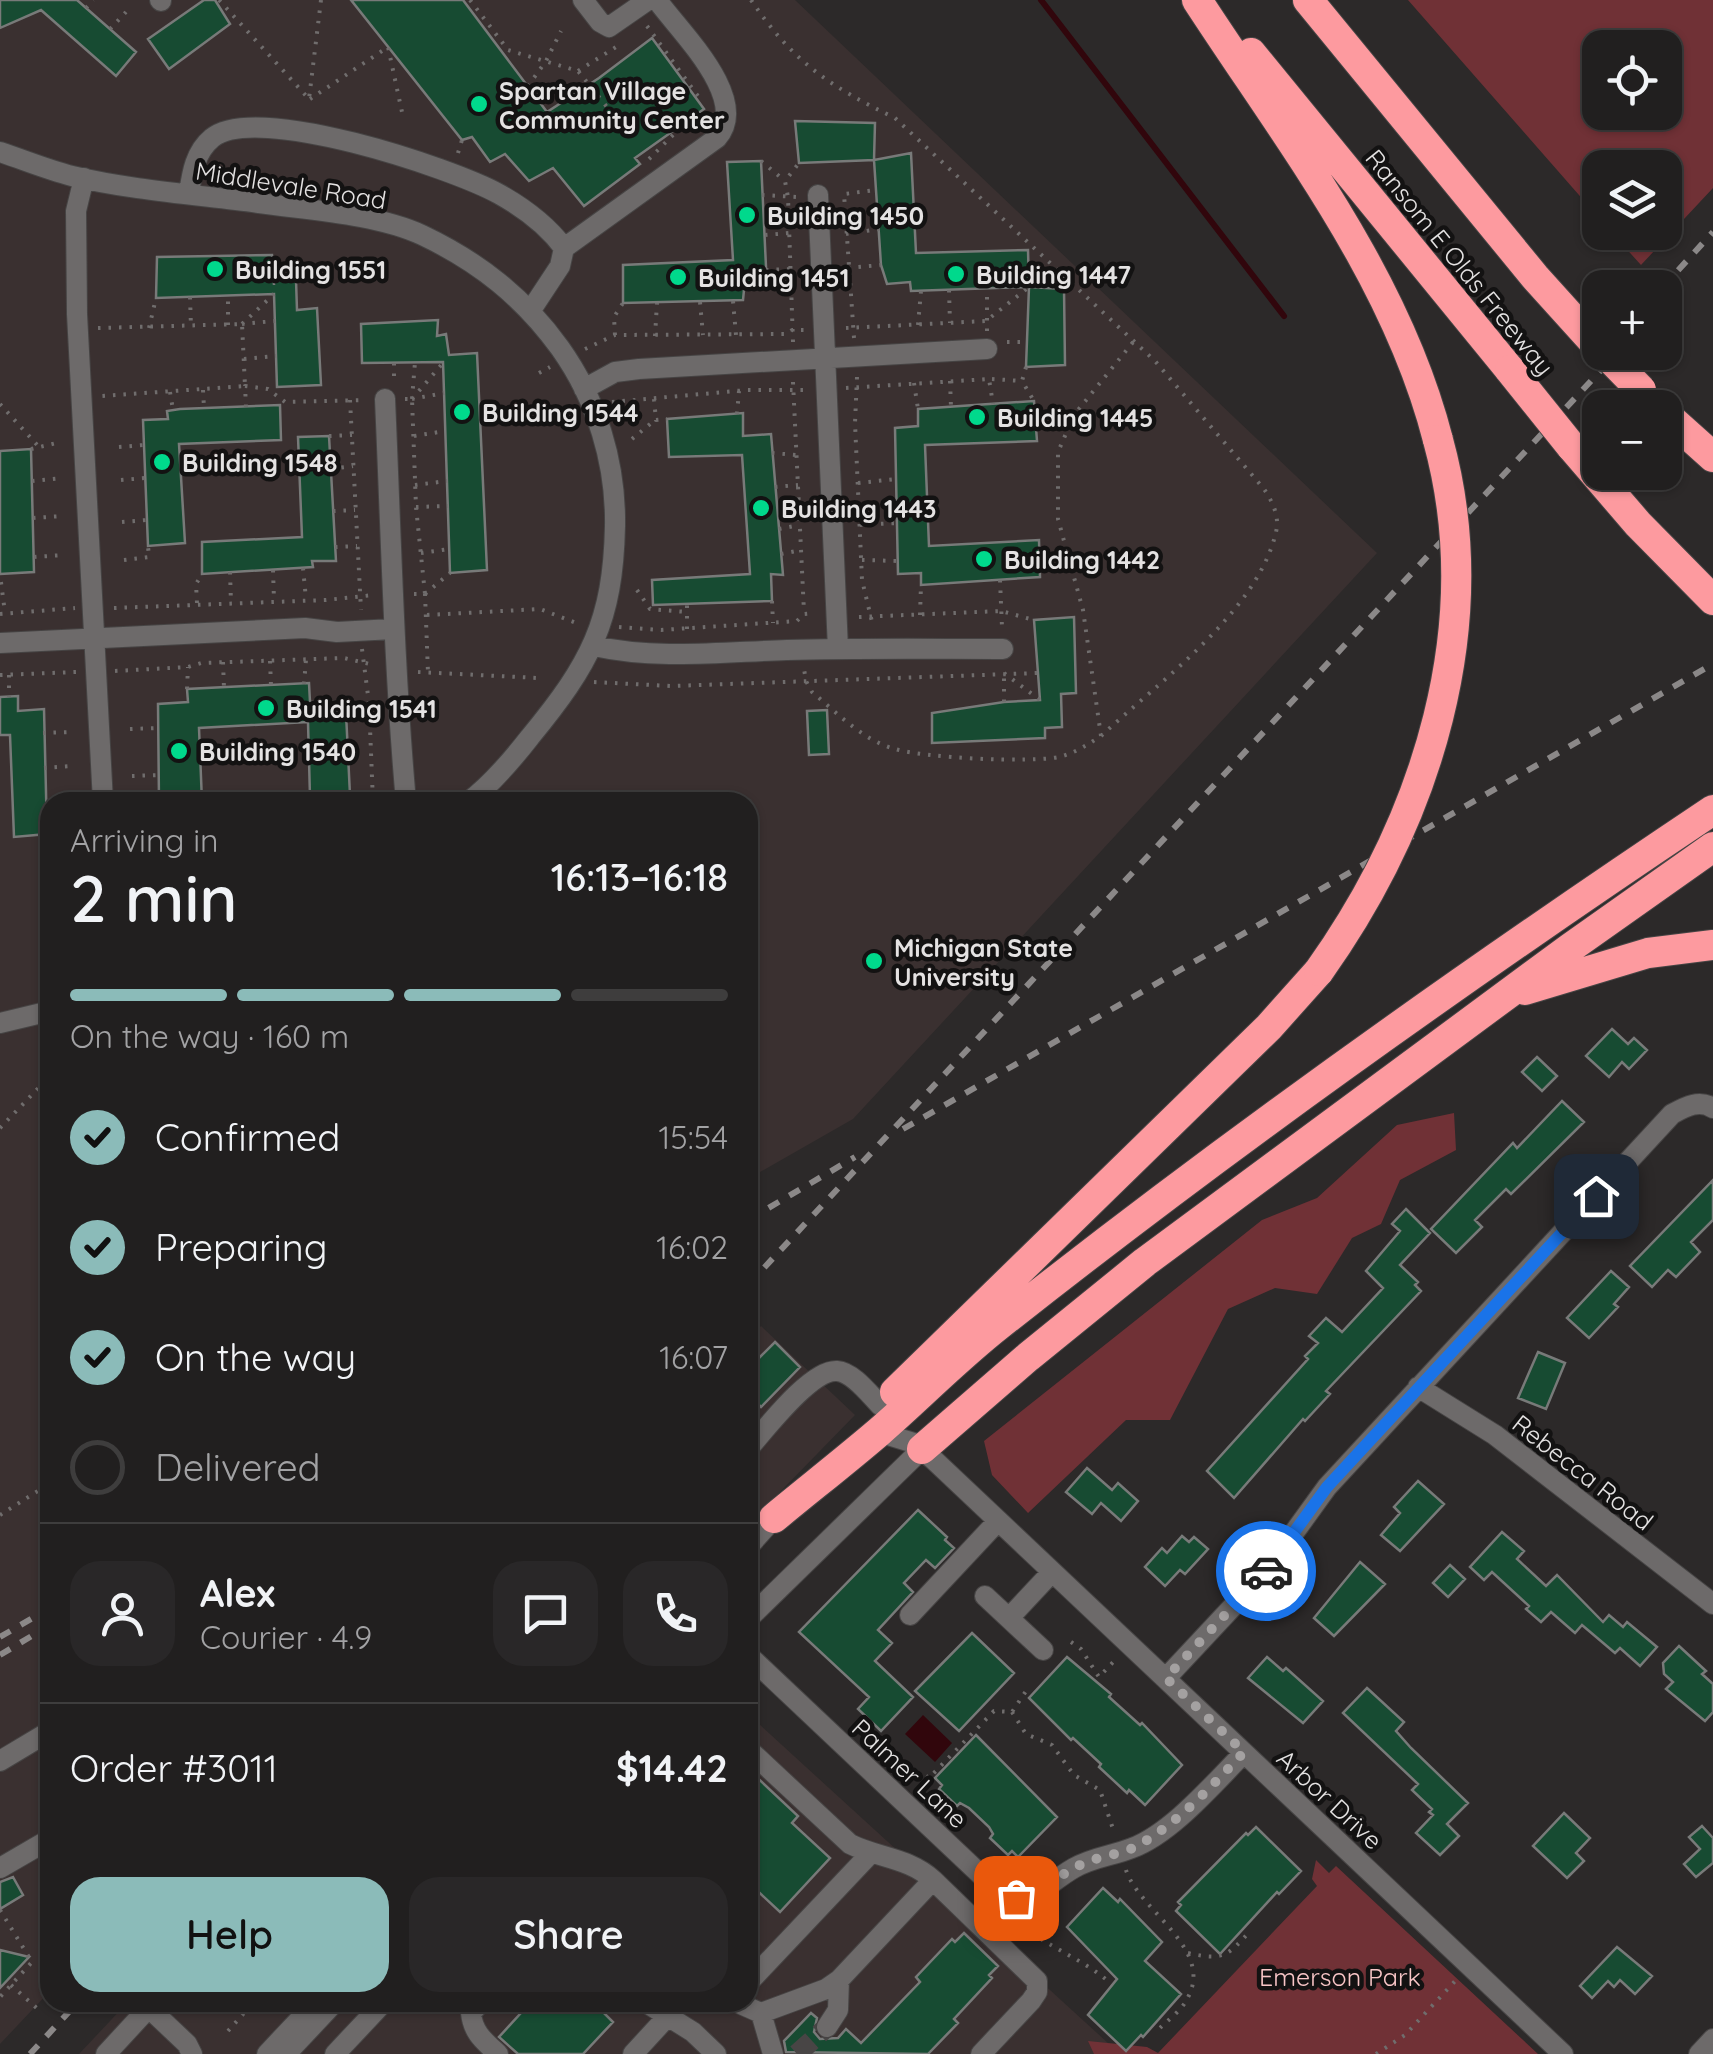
<!DOCTYPE html>
<html lang="en">
<head>
<meta charset="utf-8">
<style>
  :root { --surface:#211f1f; --page:#292728; --text:#f1f3f6; --muted:#a2a2a4; --line:#3e3d3d; --accent:#8bbbb9 }
  body { margin:0; font-family:Quicksand,sans-serif; background:var(--page); color:var(--text); height:100vh; display:flex; flex-direction:column; font-size:38px; white-space:nowrap }
  * { box-sizing:border-box; margin:0 }
  p { font-size:32px; color:var(--muted) }
  .icon { flex:none; width:55px; height:55px; fill:none; stroke:currentColor; stroke-width:2; stroke-linecap:round; stroke-linejoin:round }
  .map { position:relative; flex:1; overflow:hidden }
  .details { position:absolute; left:40px; top:792px; width:718px; height:1220px; display:flex; flex-direction:column; background:var(--surface); border-radius:30px; box-shadow:0 2px 8px #0004,0 0 0 2px var(--line) }
  .details>* { flex:none }
  .tools { position:absolute; left:1582px; top:30px; display:grid; gap:20px }
  .tools a { display:grid; place-items:center; width:100px; height:100px; border-radius:20px; background:var(--surface); box-shadow:0 2px 8px #0004,0 0 0 2px var(--line); font-size:50px }
  .pin { position:absolute; display:grid; place-items:center; width:85px; height:85px; color:#fff; margin:-42px; border-radius:20px; box-shadow:0 5px 15px #0006 }
  .courier { position:absolute; display:grid; place-items:center; width:100px; height:100px; margin:-50px; border:8px solid #1a73e8; border-radius:50%; background:#fff; color:#222; box-shadow:0 2px 12px #0007 }
  .summary em { font-style:normal; font-weight:600 }
  .summary div { display:flex; flex-direction:column-reverse }
  .summary { display:flex; align-items:center; justify-content:space-between; height:170px; padding:0 30px }
  h1 { font-size:65px; font-weight:600; line-height:75px }
  .bar { display:grid; grid-template-columns:repeat(4,1fr); gap:15px 10px; align-content:center; height:120px; padding:0 30px }
  .bar i { height:12px; border-radius:8px; background:var(--line) }
  .bar .active { background:var(--accent) }
  .bar p { grid-column:span 4 }
  .line { display:flex; align-items:center; gap:25px; padding:0 30px; border-top:2px solid var(--line) }
  .line div { flex:1 }
  .round { display:grid; place-items:center; flex:none; width:105px; height:105px; border-radius:30px; background:var(--page) }
  ol { padding:0 30px; list-style:none }
  li { display:flex; align-items:center; gap:30px; height:110px }
  li p { margin-inline-start:auto }
  li .icon { padding:10px; border-radius:50%; background:var(--accent); color:#111; stroke-width:4 }
  li:last-child { color:var(--muted) }
  li i { width:55px; height:55px; border:5px solid var(--line); border-radius:50% }
  .button { display:flex; gap:20px; margin-top:auto; padding:20px 30px }
  .button a { flex:1; height:115px; border-radius:30px; background:var(--accent); color:#111; font-size:40px; font-weight:600; line-height:115px; text-align:center }
  .button a+a { background:var(--page); color:var(--text) }
  .map>svg:first-child { display:block }
</style>
</head>
<body>
<div class="map">
<svg width="1713" height="2054" viewBox="0 0 1713 2054">
  <rect width="100%" height="100%" fill="#2c2929"/>
  <path fill="#3a3030" d="M0,0H795L1377,553L853,1119L748,1179V802H50V1991L0,2044Z
    M761,1326L855,1415L748,1525V1340Z
    M748,1714L1120,2054H79L127,2003L748,2002Z"/>
  <path fill="#703136" fill-rule="evenodd" d="M1408,0H1713V188L1641,265L1612,233L1665,232V168H1600V219ZM1600,48H1665V112H1600Z
    M1454,1113L1456,1150L1400,1180L1381,1224L1352,1238L1317,1294L1275,1288L1228,1309L1170,1420H1126L1028,1513L992,1475L984,1441L1262,1220L1317,1198L1397,1125Z
    M1316,1860L1329,1873L1336,1866L1538,2054H1094L1088,2041L1147,2047L1158,2053L1317,1886L1312,1879Z"/>
  <path fill="#31060c" d="M923,1715L952,1743L935,1762L905,1734Z"/>
  <g fill="none" stroke-linecap="round" stroke-linejoin="round">
    <path stroke="#31060c" stroke-width="6" d="M1041,0L1284,316"/>
  </g>
  <path fill="#174b32" stroke="#787a79" stroke-width="2.5" d="M0,0H77L136,52L116,76L41,10L0,28Z
    M204,0H215L230,24L169,69L148,39Z
    M351,0H463L547,112L599,78L652,38L704,109L635,158L640,164L584,206L553,168L529,181L505,154L490,162L472,137L462,140Z
    M795,121L875,123L874,160L799,163Z
    M911,153L916,253L1028,250L1029,287L911,291L910,282L887,284L881,265L874,160Z
    M761,161L767,288L744,290L743,300L623,303V265L733,260L727,162Z
    M272,255L274,285V281L296,280L297,310L317,308L321,385L277,387L274,294L156,298L157,257Z
    M1029,287L1064,289L1065,365L1026,367Z
    M438,320L437,336L446,334L449,355L477,353L487,570L450,573L443,362L362,363L361,324Z
    M1034,401L1037,441L925,445L929,546L1039,540L1040,577L921,585V573L898,574L895,428L918,426V409Z
    M280,405L281,440L179,444L185,543L148,546L143,420L168,419L167,411L180,409Z
    M743,413V436L771,434L783,575L771,574L772,601L653,605L652,580L750,574L742,455L669,457L667,419Z
    M329,436L336,561H312L313,567L202,574V542L302,537L298,437Z
    M31,449L34,572L0,574V451Z
    M1074,617L1076,693L1061,694L1062,727L1045,728V738L932,743V713L1004,702L1040,700L1034,620Z
    M309,683L310,702H334L335,713H346L350,795L310,797L308,722L199,728L202,802H159L158,704L188,702L187,689Z
    M18,696V711L44,709L47,834L14,837L10,735H0V697Z
    M827,710L829,754L809,755L807,711Z
    M1612,1029L1628,1044L1634,1038L1647,1050L1629,1069L1622,1062L1609,1077L1586,1056Z
    M1537,1057L1557,1076L1542,1091L1522,1072Z
    M1562,1101L1584,1122L1511,1194L1506,1189L1475,1220L1482,1227L1456,1253L1431,1229L1513,1143L1517,1148Z
    M1713,1180V1220L1691,1242L1700,1252L1676,1277L1668,1270L1652,1287L1630,1266Z
    M1406,1209L1430,1233L1400,1265L1418,1282L1415,1285L1421,1291L1326,1391L1330,1394L1305,1421L1303,1419L1234,1498L1207,1471L1308,1359L1305,1356L1318,1343L1309,1336L1326,1318L1342,1332L1383,1288L1366,1271L1400,1231L1392,1224Z
    M1611,1271L1629,1287L1614,1304L1618,1307L1589,1338L1567,1318Z
    M775,1342L800,1367L761,1407L748,1394V1363L755,1355L759,1358Z
    M1538,1352L1565,1363L1546,1409L1518,1398Z
    M1087,1468L1112,1490L1118,1483L1138,1501L1121,1521L1101,1503L1092,1514L1066,1492Z
    M1418,1481L1444,1504L1400,1551L1381,1535L1400,1513L1394,1507Z
    M918,1510L947,1537L945,1540L954,1548L935,1568L926,1560L904,1583L913,1592L878,1630L892,1643L875,1661L913,1697L881,1731L858,1709L869,1697L799,1632Z
    M1502,1532L1524,1551L1517,1559L1546,1586L1557,1575L1603,1622L1609,1615L1623,1627L1627,1622L1657,1647L1640,1666L1620,1648L1615,1653L1582,1625L1575,1633L1551,1612L1541,1622L1526,1609L1529,1606L1492,1572L1484,1580L1470,1567Z
    M1182,1536L1189,1542L1194,1537L1208,1549L1185,1574L1180,1570L1165,1586L1145,1567L1162,1548L1167,1553Z
    M1360,1562L1385,1584L1334,1636L1314,1618Z
    M1450,1565L1465,1579L1448,1597L1433,1583Z
    M972,1633L1014,1673L959,1731L915,1691Z
    M1679,1646L1706,1671L1702,1674L1713,1684V1712L1705,1721L1666,1689L1673,1682L1664,1674L1663,1663Z
    M1067,1657L1111,1694L1109,1697L1140,1725L1142,1723L1182,1765L1145,1805L1129,1790L1127,1793L1099,1767L1101,1764L1073,1738L1071,1740L1029,1698Z
    M1267,1657L1283,1671L1286,1668L1323,1701L1303,1723L1248,1678Z
    M1367,1688L1404,1722L1396,1731L1411,1748L1468,1803L1447,1824L1459,1836L1440,1855L1416,1833L1433,1815L1429,1812L1432,1809L1412,1790L1418,1784L1343,1713Z
    M976,1735L1057,1817L1018,1857L1012,1851L1008,1855L990,1838L993,1834L989,1827L969,1808L960,1803L957,1806L939,1789L942,1785L935,1778Z
    M748,1769L798,1816L792,1823L830,1858L780,1912L748,1882Z
    M1564,1813L1590,1838L1576,1853L1584,1861L1567,1878L1533,1846Z
    M1702,1826L1713,1838V1863L1696,1877L1684,1864L1700,1849L1689,1837Z
    M1256,1827L1301,1871L1279,1894L1277,1892L1220,1954L1176,1911L1181,1905L1178,1902L1246,1833L1248,1835Z
    M13,1877L23,1895L0,1909V1882Z
    M1103,1888L1118,1902L1120,1899L1162,1942L1145,1961L1181,1994L1143,2037L1141,2035L1126,2051L1088,2015L1117,1979L1067,1927Z
    M964,1933L998,1966L989,1975L992,1978L954,2019L958,2023L928,2054L786,2052L784,2041L811,2013L817,2018L814,2032L820,2039L838,2038L846,2029L861,2043L920,1982L916,1977L952,1939L955,1942Z
    M1617,1947L1652,1976L1635,1994L1620,1980L1614,1987L1608,1981L1592,1998L1580,1986Z
    M0,1950L29,1957L0,1988Z
    M531,2002H593L613,2022L583,2054H518L499,2037Z"/>
  <g fill="none" stroke-linecap="round" stroke-linejoin="round">
    <path stroke="#484545" stroke-width="20" stroke-dasharray="20 10" stroke-linecap="butt" d="M797,2054L827,2027"/>
    <g stroke="#464444" stroke-width="22">
      <path id="minor" d="M160,0L161,1
        M583,0L600,22L609,27L648,0
        M0,152C24,160 48,170 72,176C130,190 199,195 259,203C308,210 377,214 422,235C479,262 523,297 560,348C597,400 616,463 615,526C613,622 590,664 530,737C512,760 491,785 468,802
        M84,178L76,211L77,314L103,802
        M189,193C192,173 195,152 212,138C255,102 452,168 499,194C524,208 547,225 564,248L560,266L531,310
        M818,195L838,649
        M564,248L717,138C751,99 680,32 657,0
        M584,389L615,372L639,369L987,349
        M385,399C391,534 394,668 406,802
        M0,643L305,628L337,632L393,629
        M594,646C657,660 723,652 787,650C859,648 931,649 1003,649
        M0,1023L50,1011
        M1418,1387L1495,1435L1713,1604
        M878,1432L914,1443L934,1460L1563,2054
        M748,1449C765,1430 811,1369 837,1371C853,1372 870,1395 881,1406
        M748,1547L774,1518
        M985,1596L1043,1650
        M910,1615L998,1521
        M1009,1618L1052,1572
        M748,1619L922,1449
        M748,1655L998,1891C1035,1907 1044,1885 1074,1868C1093,1857 1112,1856 1132,1848C1172,1833 1214,1783 1244,1753
        M1166,1678L1267,1570L1327,1487L1672,1114C1685,1107 1699,1099 1713,1108
        M0,1761L50,1731
        M0,1868L50,1839
        M933,1880L1037,1981V1992L1031,2001L981,2054
        M748,1983L870,1854
        M481,2002L471,2013C473,2033 484,2041 498,2054
        M645,2002L693,2032L716,2054
        M736,2002L761,2013L826,1989L839,1980L933,1880C910,1858 878,1858 850,1844L748,1749
        M149,2008L187,2044L192,2054
        M761,2013L773,2054
        M827,2027L838,2010L839,1980
        M106,2054L154,2002
        M267,2054L316,2002
        M286,2054L335,2002
        M335,2054L384,2002
        M633,2054L667,2017
        M1699,2054L1713,2039"/>
    </g>
    <g stroke="#464444" stroke-width="32">
      <path id="highway" d="M1197,0C1288,140 1396,276 1438,440
        M1308,0L1535,277L1600,349
        M1251,53L1510,370
        M1665,414L1713,457
        M1571,446L1638,524L1713,600
        M1525,990L1648,953L1713,945
        M895,1392L1269,1027L1319,971
        M922,1449L1028,1357L1145,1262L1570,948L1713,847
        M774,1518C809,1489 845,1461 880,1431C920,1396 957,1358 999,1325C1229,1143 1469,973 1713,810"/>
    </g>
    <path stroke="#706d6d" stroke-width="4" stroke-dasharray="2.5 8" stroke-linecap="butt" d="M219,0L309,99L321,0
      M470,0L508,50L578,71L607,107
      M751,0C793,62 829,86 895,118L1155,361L1264,489C1272,501 1280,516 1276,532C1258,611 1159,682 1101,736C1087,745 1075,753 1059,757C1029,763 925,758 895,749C864,741 837,713 812,692L806,681L804,669
      M86,8L93,0
      M647,26L700,99
      M110,29L126,12
      M578,71L616,47
      M528,86L546,61L561,31
      M310,99L388,47L402,112
      M458,153L462,140
      M649,159L688,120
      M761,161L785,181
      M762,195L797,197
      M846,234L879,229
      M765,235L789,233
      M848,268L881,265
      M766,270L790,269
      M949,290L950,323
      M190,297L191,327
      M733,301L736,335
      M700,302L703,335
      M242,324L274,294
      M242,324L275,321
      M228,325V295
      M918,325L921,291
      M98,328L242,324L245,386L102,396
      M149,328L156,298
      M846,328L986,321L1029,287
      M987,331V289
      M615,335L614,317L623,303
      M655,336L657,303
      M854,338L844,194L876,190
      M793,342L788,197L785,181L799,163
      M1007,342H1027
      M585,349L615,335L787,334L792,330H806
      M244,359L276,356
      M394,363V379
      M1026,367L1022,381L1034,401
      M539,373L550,367
      M857,377L855,423L862,580L873,626
      M992,379L1022,381
      M950,381L951,407
      M793,382L804,612
      M914,383L918,409
      M846,388L989,379L993,404
      M203,390L204,408
      M170,392L173,410
      M405,399H412L416,507L425,594
      M412,399L443,363
      M412,399L415,362
      M412,399L444,393
      M654,399L656,420L667,419
      M350,400L361,610
      M612,402L747,390H806
      M0,404L39,447
      M246,407L245,386L268,389L285,402L365,400
      M737,414L739,391
      M329,436L352,435
      M414,436L445,431
      M632,439L655,420
      M119,447L144,445
      M31,449L61,442
      M772,453L796,455
      M331,469L353,466
      M121,480L145,478
      M32,481L62,478
      M858,483L896,479
      M415,485L447,481
      M775,487L798,485
      M416,507L448,506
      M333,511L355,510
      M33,518L63,516
      M122,522L147,520
      M860,525L897,523
      M779,529L799,525
      M335,547L357,546
      M421,553L449,549
      M781,554L801,550
      M34,557L64,555
      M124,560L149,557L148,546
      M862,560L898,561
      M303,568L306,599
      M273,570L274,600
      M230,572L231,603
      M1000,580L1002,627
      M1,582L5,613
      M637,590L650,609L687,612
      M414,594H425L428,673
      M425,594L450,573
      M772,601L773,623
      M197,603L196,584L202,574
      M114,608L326,600L374,595
      M0,614L75,608
      M427,615L540,609L579,624
      M920,615L921,585
      M859,617L1001,611L1034,620
      M619,627L661,630L797,621L804,614L815,613
      M687,629V603
      M362,649L369,703L373,802
      M270,661L271,685
      M223,662L224,688
      M115,671L188,667L201,663L344,658L374,665
      M418,672L538,678
      M1004,673L1040,700
      M0,675L76,672
      M9,675V697
      M594,682L671,686L1038,673
      M304,684L306,660
      M187,689L188,667
      M1004,702V672
      M346,713L370,714
      M130,729L158,728
      M43,733L70,732
      M1101,736L1083,610L1058,519V452L1074,415L1134,341
      M44,768L72,766
      M132,776L159,775
      M350,795V802
      M46,809H50
      M0,1128L50,1076
      M0,1515L41,1489L50,1477
      M1071,1642L1081,1649L1099,1677L1116,1659
      M1012,1712L1026,1734L1052,1745L1074,1775L1100,1790L1114,1832
      M926,1776L929,1778L994,1711L1012,1712L1028,1688
      M1126,1870C1139,1911 1216,1949 1187,1999C1182,2010 1168,2020 1160,2028
      M0,1910L32,1962L0,1997
      M1032,1933C1058,1951 1084,1961 1108,1981
      M1188,1953C1223,1961 1228,1956 1251,1930
      M11,1985L40,2011
      M228,2031L254,2002
      M1376,2054L1405,2035L1457,1979"/>
    <use href="#minor" stroke="#6d6a6a" stroke-width="20"/>
    <use href="#highway" stroke="#fd9a9f" stroke-width="30"/>
    <path stroke="#8b8888" stroke-width="6" stroke-dasharray="12 12" stroke-linecap="butt" d="M1662,288L1713,232
      M903,1129L1713,664
      M748,1220L855,1157
      M748,1285L1618,352
      M0,1637L50,1608
      M0,1655L50,1625
      M30,2054L78,2002"/>
    <g stroke="#464444" stroke-width="32" stroke-linecap="butt">
      <path id="highway-bridge" d="M1604,352L1641,390
        M1510,370L1571,446
        M1319,971C1427,819 1489,625 1438,440"/>
    </g>
    <use href="#highway-bridge" stroke="#fd9a9f" stroke-width="30"/>
  </g>
  <g fill="none" stroke-linecap="round" stroke-linejoin="round">
    <path stroke="#a4a1a1" stroke-width="10" stroke-dasharray="0 18" d="M1016,1898C1041,1893 1056,1877 1078,1866C1097,1856 1120,1855 1137,1846C1178,1823 1212,1786 1244,1752L1166,1678L1266,1571"/>
    <path stroke="#1a73e8" stroke-width="12" d="M1266,1571L1327,1487L1596,1196"/>
  </g>
  <g fill="#00d98c" stroke="#131212" stroke-width="4">
    <circle cx="479" cy="104" r="10"/>
    <circle cx="747" cy="215" r="10"/>
    <circle cx="215" cy="269" r="10"/>
    <circle cx="956" cy="274" r="10"/>
    <circle cx="678" cy="277" r="10"/>
    <circle cx="462" cy="412" r="10"/>
    <circle cx="977" cy="417" r="10"/>
    <circle cx="162" cy="462" r="10"/>
    <circle cx="761" cy="508" r="10"/>
    <circle cx="984" cy="559" r="10"/>
    <circle cx="266" cy="708" r="10"/>
    <circle cx="179" cy="751" r="10"/>
    <circle cx="874" cy="961" r="10"/>
  </g>
  <g text-anchor="middle" dominant-baseline="central" stroke-width="9" stroke-linejoin="round" paint-order="stroke">
    <g font-size="25" font-weight="bold" fill="#e4e2e2" stroke="#131212" text-anchor="start">
      <text x="499" y="90">Spartan Village<tspan x="499" dy="29">Community Center</tspan></text>
      <text x="767" y="215">Building 1450</text>
      <text x="235" y="269">Building 1551</text>
      <text x="976" y="274">Building 1447</text>
      <text x="698" y="277">Building 1451</text>
      <text x="482" y="412">Building 1544</text>
      <text x="997" y="417">Building 1445</text>
      <text x="182" y="462">Building 1548</text>
      <text x="781" y="508">Building 1443</text>
      <text x="1004" y="559">Building 1442</text>
      <text x="286" y="708">Building 1541</text>
      <text x="199" y="751">Building 1540</text>
      <text x="894" y="947">Michigan State<tspan x="894" dy="29">University</tspan></text>
    </g>
    <g font-size="25" fill="#e4e2e2" stroke="#131212">
      <text transform="translate(291 185) rotate(9)">Middlevale Road</text>
      <text transform="translate(1460 262) rotate(51)">Ransom E Olds Freeway</text>
      <text transform="translate(1583 1472) rotate(38)">Rebecca Road</text>
      <text transform="translate(910 1773) rotate(43)">Palmer Lane</text>
      <text transform="translate(1330 1799) rotate(43)">Arbor Drive</text>
    </g>
    <g font-size="25" fill="#f9c6c7" stroke="#131212">
      <text x="1340" y="1976">Emerson Park</text>
    </g>
  </g>
</svg>
<div class="tools">
<a><svg class="icon" aria-label="locate" viewBox="0 0 24 24"><circle cx="12" cy="12" r="6"/><path d="M12 2v4M12 18v4M2 12h4M18 12h4"/></svg></a>
<a><svg class="icon" aria-label="layers" viewBox="0 0 24 24"><path d="M12 4l9 5-9 5-9-5zM3 14l9 5 9-5"/></svg></a>
<a>+</a>
<a>−</a>
</div>
<div class="pin" style="left:1016px;top:1898px;background:#ea580c"><svg class="icon" aria-label="bag" viewBox="0 0 24 24"><path d="M5 8h14l-1 12H6zM9 8a3 3 0 0 1 6 0"/></svg></div>
<div class="pin" style="left:1596px;top:1196px;background:#1f2937"><svg class="icon" aria-label="home" viewBox="0 0 24 24"><path d="M3 11l9-7 9 7M6 9v11h12V9"/></svg></div>
<div class="courier" style="left:1266px;top:1571px"><svg class="icon" aria-label="car" viewBox="0 0 24 24"><path d="M5 17H2v-5l4-1 3-4h7l3 4 3 1v5h-3M9 17h6M6 11h13"/><circle cx="7" cy="17" r="2"/><circle cx="17" cy="17" r="2"/></svg></div>
<section class="details">
<div class="summary"><div><h1>2 min</h1><p>Arriving in</p></div><em>16:13–16:18</em></div>
<div class="bar"><i class="active"></i><i class="active"></i><i class="active"></i><i></i><p>On the way · 160 m</p></div>
<ol>
<li><svg class="icon" aria-label="check" viewBox="0 0 24 24"><path d="M5 12l5 5 9-10"/></svg>Confirmed<p>15:54</p></li>
<li><svg class="icon" aria-label="check" viewBox="0 0 24 24"><path d="M5 12l5 5 9-10"/></svg>Preparing<p>16:02</p></li>
<li><svg class="icon" aria-label="check" viewBox="0 0 24 24"><path d="M5 12l5 5 9-10"/></svg>On the way<p>16:07</p></li>
<li><i></i>Delivered</li>
</ol>
<div class="line" style="height:180px"><a class="round"><svg class="icon" aria-label="person" viewBox="0 0 24 24"><circle cx="12" cy="8" r="4"/><path d="M4 21q1-7 8-7t8 7"/></svg></a><div><b>Alex</b><p>Courier · 4.9</p></div><a class="round"><svg class="icon" aria-label="chat" viewBox="0 0 24 24"><path d="M4 5h16v11H9l-5 4z"/></svg></a><a class="round"><svg class="icon" aria-label="phone" viewBox="0 0 24 24"><path d="M5 4h4l2 5-3 2q2 4 5 5l2-3 5 2v4C11 20 4 13 5 4z"/></svg></a></div>
<div class="line" style="height:130px"><div>Order #3011</div><b>$14.42</b></div>
<div class="button"><a>Help</a><a>Share</a></div>
</section>
</div>
</body>
</html>
